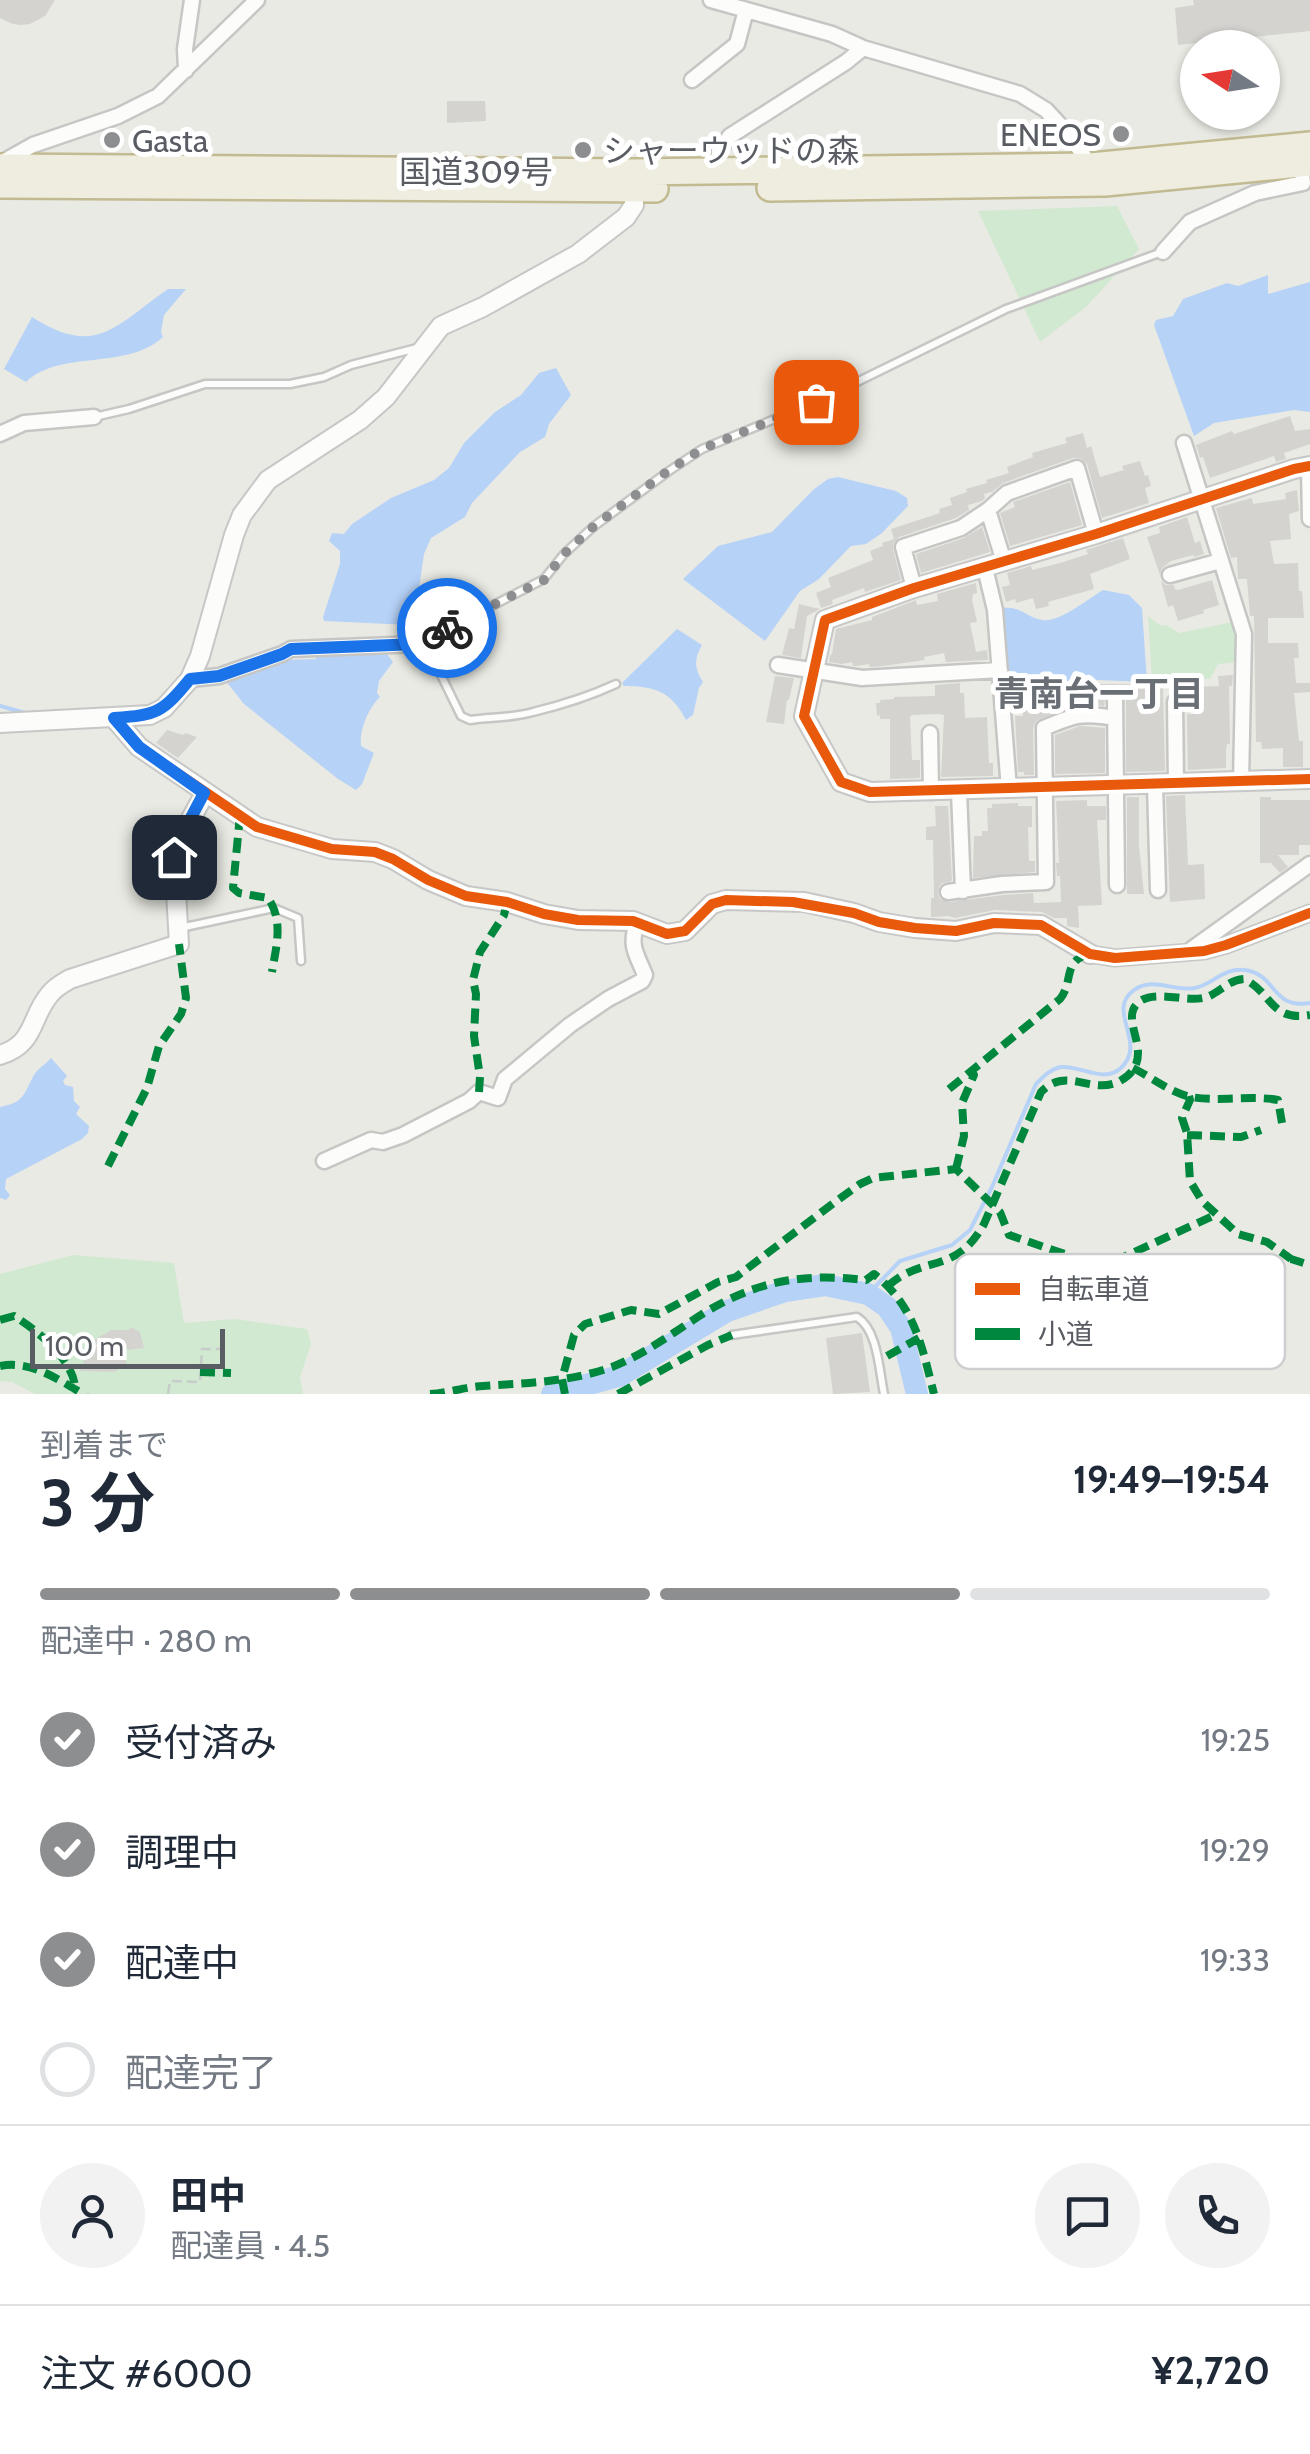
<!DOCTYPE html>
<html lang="ja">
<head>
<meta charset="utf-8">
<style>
  :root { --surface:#fff; --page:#f2f2f3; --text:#1f2937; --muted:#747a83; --line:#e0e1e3; --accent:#8c8e90 }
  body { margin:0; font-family:Cabin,"Noto Sans JP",sans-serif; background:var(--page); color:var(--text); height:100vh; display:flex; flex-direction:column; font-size:38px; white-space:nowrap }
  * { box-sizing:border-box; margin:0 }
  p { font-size:32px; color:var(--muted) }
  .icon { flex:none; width:55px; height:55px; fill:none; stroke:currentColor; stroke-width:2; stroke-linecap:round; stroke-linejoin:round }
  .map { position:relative; height:1394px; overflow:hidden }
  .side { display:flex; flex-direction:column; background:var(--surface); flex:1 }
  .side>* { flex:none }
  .needle { width:65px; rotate:282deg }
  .controls { position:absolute; left:1180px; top:30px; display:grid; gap:20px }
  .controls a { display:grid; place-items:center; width:100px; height:100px; border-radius:50%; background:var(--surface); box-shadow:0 2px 8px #0004; font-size:50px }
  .scale { position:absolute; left:30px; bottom:25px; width:195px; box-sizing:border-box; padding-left:10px; border:5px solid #595c63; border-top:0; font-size:28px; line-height:35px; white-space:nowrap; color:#595c63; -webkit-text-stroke:8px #fff; paint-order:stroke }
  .pin { position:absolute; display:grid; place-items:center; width:85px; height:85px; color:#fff; margin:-42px; border-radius:20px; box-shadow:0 5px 15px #0006 }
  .courier { position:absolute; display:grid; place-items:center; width:100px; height:100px; margin:-50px; border:8px solid #1a73e8; border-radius:50%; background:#fff; color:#222; box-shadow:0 2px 12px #0007 }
  .headline em { font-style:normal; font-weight:700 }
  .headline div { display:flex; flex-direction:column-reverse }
  .headline { display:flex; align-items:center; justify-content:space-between; height:170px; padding:0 40px }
  h1 { font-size:65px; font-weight:700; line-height:75px }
  .bar { display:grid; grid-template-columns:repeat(4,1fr); gap:15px 10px; align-content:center; height:120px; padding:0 40px }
  .bar i { height:12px; border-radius:8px; background:var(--line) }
  .bar .current { background:var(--accent) }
  .bar p { grid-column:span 4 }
  .line { display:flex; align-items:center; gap:25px; padding:0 40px; border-top:2px solid var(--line) }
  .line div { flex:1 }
  .round { display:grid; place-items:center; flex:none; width:105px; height:105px; border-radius:52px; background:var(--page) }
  ol { padding:0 40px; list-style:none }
  li { display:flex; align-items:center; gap:30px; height:110px }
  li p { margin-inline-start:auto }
  li .icon { padding:10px; border-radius:50%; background:var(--accent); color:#fff; stroke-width:4 }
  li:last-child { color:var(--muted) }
  li i { width:55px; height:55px; border:5px solid var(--line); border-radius:50% }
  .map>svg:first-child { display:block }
</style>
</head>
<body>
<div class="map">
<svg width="1310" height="1394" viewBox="0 0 1310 1394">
  <rect width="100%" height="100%" fill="#eaeae4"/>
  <path fill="#d0e9d0" d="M1117,206L1139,249L1086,307L1040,342L978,211Z
    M1148,616L1161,626L1166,625L1179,633L1233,622L1237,637V662L1218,664L1210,679L1152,680Z
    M73,1255L174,1263L184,1323L235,1319L307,1329L311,1344L300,1377L303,1394H35L12,1382L0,1381V1274Z"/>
  <path fill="#b6d2f7" d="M1268,275V294L1310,282V412L1294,410L1214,423L1194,436L1154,325L1156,320L1173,316L1183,299L1227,283L1238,286Z
    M168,289H186L164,315L161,332L163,337C126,371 61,349 26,382L4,369L32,317C96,358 115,326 168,289Z
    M556,368L571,395L549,424L545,437L520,452L472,503L465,517L431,538L424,554L414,622L410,625L324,621L323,617L340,564V551L329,541L332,533L344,534L352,524L391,498L434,480L449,468L464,443L495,412L521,395L539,373Z
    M838,477L896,491L907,498L908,506L882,533L866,544L851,546L819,579L800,591L765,641L683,579L718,546L772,532L814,489L828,479Z
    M1103,590L1129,595L1142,608L1147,682L1072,679L1011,709L1002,608C1022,606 1025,617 1042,620C1059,623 1088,599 1103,590Z
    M677,629L702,645C694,659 694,669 703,682L699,688L693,715L686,720C672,692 655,686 624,686L622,683Z
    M360,653L387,654L393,662L379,681L377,693L380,697C369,707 359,730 361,746L374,753L362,784L356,790L338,779L244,704L225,680L285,660L316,659V655Z
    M51,1058L67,1076L63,1081L65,1085L73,1087L74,1101L80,1107L76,1114L89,1126L88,1133L82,1139L6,1179L5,1189L10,1195L6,1200L0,1198V1107C25,1102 23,1095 34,1075C38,1068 46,1064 51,1058Z"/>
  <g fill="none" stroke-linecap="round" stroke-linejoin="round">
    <path stroke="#b6d2f7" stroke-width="4" d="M0,706L29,714
      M868,1294L900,1261L952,1245L970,1230L992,1187L1036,1084C1043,1077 1050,1069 1061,1067C1081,1065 1103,1084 1121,1068C1148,1042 1105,1011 1134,990C1153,976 1174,992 1195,988C1212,985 1224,967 1245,970C1278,975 1270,1009 1310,1003"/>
    <path stroke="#b6d2f7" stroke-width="22" d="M552,1394L619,1376L727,1311L785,1291L825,1285L868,1294L887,1307L901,1328L917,1394"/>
  </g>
  <path fill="#d4d3cf" d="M0,0H55L45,16L30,24L21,25L13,24L0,18Z
    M1193,0H1310V31L1178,45L1175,8L1194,5Z
    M447,101H485L486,121L447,123Z
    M1290,416L1295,431L1310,429V444L1284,453L1286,459L1276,462L1274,456L1210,478L1203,457L1200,458L1196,445L1232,431L1234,434Z
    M1083,433L1087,448L1091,446L1100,477L1124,470L1122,466L1140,461L1145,476L1148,475L1151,486L1145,488L1149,503L1102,518L1087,464L1080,458H1073L1003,483L992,492L984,494L985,498L982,501L968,505L969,510L956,518L899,537L893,544V549L901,580L865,592L864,588L832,600L833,604L821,608L816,593L831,587L828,578L873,560L870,551L883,546L882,543L894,539L891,529L940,513L939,509L952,505L950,498L967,492L966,489L987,483L986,480L1009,473L1007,467L1033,457L1032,453L1067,443L1065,438Z
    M1070,482L1082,525L1010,546L1000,513L1015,507L1013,502Z
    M1297,490L1299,511L1289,514L1291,539L1270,541L1274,564L1298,563L1299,591H1302L1304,618H1268V643H1298L1299,658H1294L1296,683H1310V692L1294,693L1299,741H1303V767H1283V748L1262,749L1261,742H1256L1254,616H1250L1247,579H1238L1237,557L1231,558L1216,508L1252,498L1253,504L1286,499L1285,493Z
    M1187,517L1195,543L1200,541L1204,554L1194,557L1193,555L1171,561L1162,568L1160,575L1147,537L1160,533L1159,527Z
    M982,527L990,552L921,573L916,554L964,538Z
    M1123,538L1130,559L1090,574L1094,589L1048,602L1049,606L1036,609L1033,598L1016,603L1015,599L1006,602L1002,587L1010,585L1007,573L1031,566L1032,570L1060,563L1088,554L1086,550Z
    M1212,580L1219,605L1203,610L1204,613L1178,621L1173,605L1168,607L1161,581L1166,585H1174L1175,589L1178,590Z
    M976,583L977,593L973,594L972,600L977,622L970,623L976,652L987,650L988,660L946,662L944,653L924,657L925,660L883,666L870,667L869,664L856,666H853L852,662L842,664L829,662L830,655L832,654L836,629L872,620V617L916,600L917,605L938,601L937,594Z
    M799,604L820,609L807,616L801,658L782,655L789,628L794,629Z
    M1233,675L1232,686H1229L1230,744H1227L1226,750V768L1188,770L1187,714H1192L1191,709H1193V687L1219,686L1218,676Z
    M775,676L794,678L789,700H787L784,724L766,722Z
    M960,683V693H964L965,718L987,717L989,763H993V776L941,777L944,715L937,714L912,715L910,717L912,760H920V778L890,779V719H880V715L877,716L876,703H880V700L894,699V697L935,696V685Z
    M1093,684H1130V687L1137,689L1163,688L1165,771L1126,772V698L1124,692L1116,688L1106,692L1104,706L1086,704L1069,707L1036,721L1033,728L1034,775H1024V772H1018L1015,716H1023V710L1049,709V697L1062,696V690L1083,689V687H1093Z
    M1080,726L1105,728V773L1055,774V735Z
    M167,730L183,735L185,733L197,737L178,758L156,743Z
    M1185,795L1188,865L1204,864L1205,899L1170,902L1166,796Z
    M1127,797H1139V846L1144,894H1127Z
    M1260,797H1271V800H1310V845H1299V855H1278L1288,867L1280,873L1271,863H1260Z
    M1087,800V806H1106V820H1097L1102,905L1078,906L1079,928L1067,926V918H1054L1042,912L995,910L955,918L949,916L931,917V898H934L933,840H926V827L936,826L935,806H948L952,881L942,883L939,887L938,894L940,899L950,902L1003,895L1033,893L1034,903L1061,902L1060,876H1057L1056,863H1059L1056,801Z
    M1018,803V806H1032V827H1028L1029,861H1035V872L973,878L974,836H982V831H988L987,808H992V804Z
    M130,1327L140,1332L144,1348L118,1351L127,1362L115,1372L80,1371L87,1352L94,1340L111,1330H129Z
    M862,1333L870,1392L833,1394L826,1338Z"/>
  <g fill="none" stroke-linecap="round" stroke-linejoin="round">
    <g stroke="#c6c6c5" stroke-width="11">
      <path id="lane" d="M94,417L129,409L205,384H290L324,377L351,365L417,348
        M616,684C590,696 562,705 533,712C513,718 490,717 470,720L461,716L440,673L418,644L544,579L564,554L593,527L669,471L702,449L816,402L1006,309L1162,252
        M180,928L274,908L298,918L301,961
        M732,1335L857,1317C878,1330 879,1370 884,1394"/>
    </g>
    <g stroke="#c6c6c5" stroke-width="19">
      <path id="street" d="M711,0L832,34L863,48L1020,94L1046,110L1070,136L1091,166
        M186,70L185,49L192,0
        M692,80L737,44L746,10
        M1,163L33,145L118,116L158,96L257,0
        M719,171V150L730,136L846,62L863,48
        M1163,252L1190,222L1255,193L1303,183L1301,164
        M0,434L24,423L94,417
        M1184,443L1244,634L1241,782
        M1309,466L1310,519
        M988,510L1004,562
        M985,568L995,610L1009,789
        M1170,575L1220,561
        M914,588L903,547L961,528L988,510L1007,493L1077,468L1096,534
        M778,665L862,678L1000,670
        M190,679L219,676L282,654L291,649L418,644
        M1115,698L1117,885
        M1175,702L1176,784
        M930,733L931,792
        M1155,785L1158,890
        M959,791L963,891
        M948,892L1002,884L1046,882L1044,728C1074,715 1083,712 1115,718
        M1192,949L1310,864
        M1090,954L1115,958L1204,951L1226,945L1310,913
        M324,1161L371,1140L383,1142L403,1135L469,1101L479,1092L498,1098L505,1079L570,1025L608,999L642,981L645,975C636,953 629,946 637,923"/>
    </g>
    <g stroke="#c6c7c6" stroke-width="22">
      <path id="secondary" d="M1310,466L1294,469L1096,534L914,588L825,620L804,716L841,782L870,792L1310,779
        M114,718L139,747L257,827L332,849L375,852L393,859L428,880L466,896L507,902L544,914L578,920L633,921L667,934L685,931L712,904L726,900L804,902L854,913L879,922L915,928L956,931L994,923L1041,925L1090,954
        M0,723L150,715L164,708L190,679L200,656L234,535L242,515L268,480L360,420L386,397L441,326L483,307L578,254L626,217L634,205V177
        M0,1055C36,1044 30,1017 50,994C55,987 63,983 70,979L179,944L174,857L176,846L205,793"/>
    </g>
    <g stroke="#c2ba91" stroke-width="30">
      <path id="highway" d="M0,167L634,172L1091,166L1310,145
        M0,185L655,189
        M770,188L1105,183L1310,163"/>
    </g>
    <path stroke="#c6ccca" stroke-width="2.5" stroke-dasharray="10 5" stroke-linecap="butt" d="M1178,679V689
      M88,1393V1394
      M168,1394L170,1381L200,1382L202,1349H222L223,1339"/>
    <use href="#lane" stroke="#fcfcfb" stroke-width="6"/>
    <use href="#street" stroke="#fcfcfb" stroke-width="14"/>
    <use href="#secondary" stroke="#fcfcfb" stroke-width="18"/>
    <use href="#highway" stroke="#eeede0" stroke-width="25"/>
    <path stroke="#00873e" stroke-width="8" stroke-dasharray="15 8" stroke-linecap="butt" d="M240,815L233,888L239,893L268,898C284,921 276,947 272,972
      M1133,1068C1151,1077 1171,1093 1191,1097C1219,1102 1251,1095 1278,1100L1282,1123
      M949,1089L1060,999C1074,982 1062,960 1090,954
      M479,1092L480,1077L474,1036L476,994L473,980L480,952L504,915L507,902
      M1189,1096L1190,1100L1182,1118L1187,1133L1190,1181L1202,1201L1238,1234L1267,1242L1291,1259
      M1187,1135L1241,1137L1261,1130
      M108,1166L147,1088L159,1046L181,1014L186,998L179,944
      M956,1169L964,1136L962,1103L974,1075L972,1071
      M1091,1265L1117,1260L1215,1215
      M1219,1280L1227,1313L1237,1318L1239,1326L1237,1359
      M888,1286C923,1254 955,1276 984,1224L1041,1092C1067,1065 1091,1096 1120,1081C1159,1059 1120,1024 1136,1005C1150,988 1183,1002 1203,998C1218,995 1227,980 1244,979C1272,992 1270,1022 1310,1015
      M0,1320L14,1316C37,1330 75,1361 75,1389
      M887,1356L919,1338
      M0,1366C30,1360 58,1379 83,1394
      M200,1372L231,1373
      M430,1394C448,1393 465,1387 483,1386C526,1383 570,1382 612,1367C645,1354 674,1332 704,1313C759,1280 803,1273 866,1280L874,1274C915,1306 922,1347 934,1394
      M565,1394L562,1379L574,1335L585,1324L631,1310L659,1314L718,1282L736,1277L835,1202L860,1184L873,1178L956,1169L1000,1212L1009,1235L1088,1262C1097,1283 1073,1310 1103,1317L1148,1304L1205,1283L1241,1275L1291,1259L1310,1265
      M618,1394L708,1345L732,1335"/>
    <g stroke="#fff" stroke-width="16">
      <path id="cycleway" d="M1310,466L1294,469L1096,534L914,588L825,620L804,716L841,782L870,792L1310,779
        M114,718L139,747L257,827L332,849L375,852L393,859L428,880L466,896L507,902L544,914L578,920L633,921L667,934L685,931L712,904L726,900L793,902L854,913L879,922L915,928L956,931L994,923L1041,925L1090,954L1115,958L1204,951L1226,945L1310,913"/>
    </g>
    <use href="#cycleway" stroke="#e8590c" stroke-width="10"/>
  </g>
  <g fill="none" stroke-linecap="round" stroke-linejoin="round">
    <path stroke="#8c8e90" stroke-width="10" stroke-dasharray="0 18" d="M447,628L544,580L564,554L593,527L668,471L702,449L816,402"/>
    <path stroke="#1a73e8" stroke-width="12" d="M174,857L176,846L204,793L139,747L114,718C157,715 162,713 190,679L219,676L282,654L291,649L418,644L447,628"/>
  </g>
  <g fill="#8c8e90" stroke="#fff" stroke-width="4">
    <circle cx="1121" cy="134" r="10"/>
    <circle cx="112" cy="140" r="10"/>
    <circle cx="583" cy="150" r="10"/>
  </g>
  <g text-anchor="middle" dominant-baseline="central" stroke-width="10" stroke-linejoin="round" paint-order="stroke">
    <g font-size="32" fill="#595c63" stroke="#fff" text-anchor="start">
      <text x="1101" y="134" text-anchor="end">ENEOS</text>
      <text x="132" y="140">Gasta</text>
      <text x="603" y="150">シャーウッドの森</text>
    </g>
    <g font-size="32" fill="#595c63" stroke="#fff">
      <text x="476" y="171">国道309号</text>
    </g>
    <g font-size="35" font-weight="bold" fill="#6a6e75" stroke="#fff">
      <text x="1099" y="693">青南台一丁目</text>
    </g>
  </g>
  <rect x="955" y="1254" width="330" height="115" rx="15" fill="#fff" stroke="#cdced0" stroke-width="2.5"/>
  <rect x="975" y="1283" width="45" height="12" fill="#e8590c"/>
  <rect x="975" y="1328" width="45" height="12" fill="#00873e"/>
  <g font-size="28" fill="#595c63">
    <text x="1038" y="1299">自転車道</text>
    <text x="1038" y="1344">小道</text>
  </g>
</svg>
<div class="controls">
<a><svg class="needle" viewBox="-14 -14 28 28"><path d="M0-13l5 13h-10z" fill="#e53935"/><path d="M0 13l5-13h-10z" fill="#747a83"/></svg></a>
</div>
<div class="scale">100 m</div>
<div class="pin" style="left:816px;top:402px;background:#ea580c"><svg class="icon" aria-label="bag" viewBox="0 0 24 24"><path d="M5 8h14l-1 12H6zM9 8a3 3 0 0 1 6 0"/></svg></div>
<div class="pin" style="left:174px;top:857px;background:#1f2937"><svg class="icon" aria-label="home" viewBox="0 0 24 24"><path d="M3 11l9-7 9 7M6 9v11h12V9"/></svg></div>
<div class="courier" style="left:447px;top:628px"><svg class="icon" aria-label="bike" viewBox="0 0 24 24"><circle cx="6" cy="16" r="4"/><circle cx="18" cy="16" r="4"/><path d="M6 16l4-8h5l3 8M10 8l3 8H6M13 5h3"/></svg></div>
</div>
<section class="side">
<div class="headline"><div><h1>3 分</h1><p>到着まで</p></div><em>19:49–19:54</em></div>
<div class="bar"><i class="current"></i><i class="current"></i><i class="current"></i><i></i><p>配達中 · 280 m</p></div>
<ol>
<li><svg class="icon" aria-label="check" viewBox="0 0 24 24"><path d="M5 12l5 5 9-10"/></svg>受付済み<p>19:25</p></li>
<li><svg class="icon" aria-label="check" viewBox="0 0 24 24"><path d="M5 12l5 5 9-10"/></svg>調理中<p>19:29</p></li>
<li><svg class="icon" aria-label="check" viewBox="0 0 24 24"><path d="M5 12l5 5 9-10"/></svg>配達中<p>19:33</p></li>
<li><i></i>配達完了</li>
</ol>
<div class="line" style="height:180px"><a class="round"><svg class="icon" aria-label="person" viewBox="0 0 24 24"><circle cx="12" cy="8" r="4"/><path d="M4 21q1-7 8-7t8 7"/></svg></a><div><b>田中</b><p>配達員 · 4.5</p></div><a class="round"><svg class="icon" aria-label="chat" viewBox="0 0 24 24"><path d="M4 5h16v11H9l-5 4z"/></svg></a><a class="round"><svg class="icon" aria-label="phone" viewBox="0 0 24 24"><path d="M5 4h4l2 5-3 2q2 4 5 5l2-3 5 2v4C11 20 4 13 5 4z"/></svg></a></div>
<div class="line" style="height:130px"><div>注文 #6000</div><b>¥2,720</b></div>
</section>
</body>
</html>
